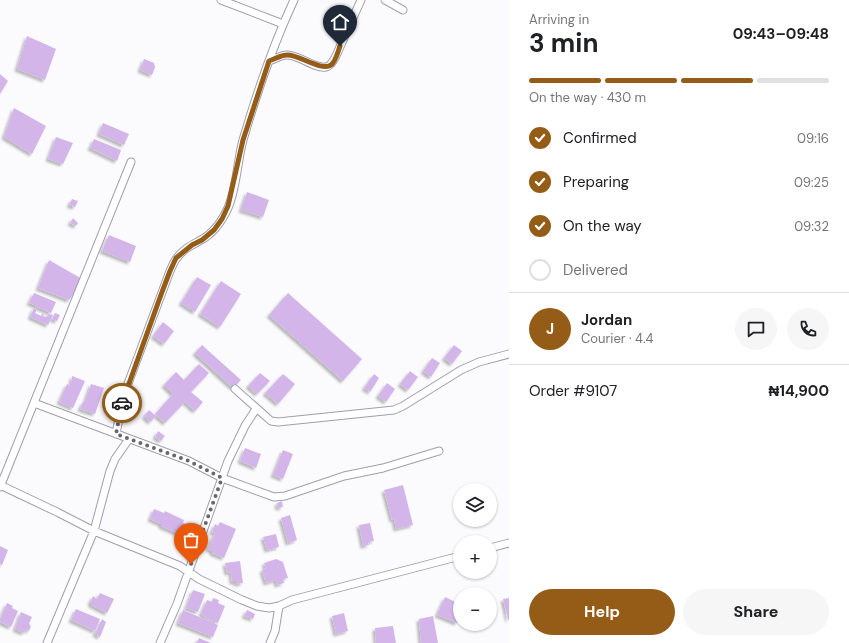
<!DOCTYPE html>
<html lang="en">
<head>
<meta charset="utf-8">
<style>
  :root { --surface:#fff; --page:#f6f6f6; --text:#202124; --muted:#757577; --line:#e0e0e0; --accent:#955c17 }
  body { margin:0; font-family:"DM Sans",sans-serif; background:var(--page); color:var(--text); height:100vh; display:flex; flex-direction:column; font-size:15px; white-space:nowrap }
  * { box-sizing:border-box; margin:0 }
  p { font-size:13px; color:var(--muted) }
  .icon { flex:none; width:22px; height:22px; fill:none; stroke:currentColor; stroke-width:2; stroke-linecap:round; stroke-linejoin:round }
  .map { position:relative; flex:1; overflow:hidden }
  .side { display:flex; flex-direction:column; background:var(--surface); width:340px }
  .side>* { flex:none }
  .fabs { position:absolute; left:453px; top:483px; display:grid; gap:8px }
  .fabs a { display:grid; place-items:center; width:44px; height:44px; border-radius:50%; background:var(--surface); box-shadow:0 1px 3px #0004; font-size:20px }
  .pin { position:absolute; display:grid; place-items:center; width:34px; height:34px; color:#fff; margin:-41px -17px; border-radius:50% 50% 50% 0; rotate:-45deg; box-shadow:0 0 4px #0007 }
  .pin .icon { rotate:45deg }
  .courier { position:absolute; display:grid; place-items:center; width:40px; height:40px; margin:-20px; border:3px solid #955c17; border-radius:50%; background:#fff; color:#222; box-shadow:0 1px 5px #0007 }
  .headline em { font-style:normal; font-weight:700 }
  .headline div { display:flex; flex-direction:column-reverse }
  .headline { display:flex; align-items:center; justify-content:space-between; height:68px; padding:0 20px }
  h1 { font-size:26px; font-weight:700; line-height:30px }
  .bar { display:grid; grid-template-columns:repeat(4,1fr); gap:6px 4px; align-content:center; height:48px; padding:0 20px }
  .bar i { height:5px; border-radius:3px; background:var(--line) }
  .bar .current { background:var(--accent) }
  .bar p { grid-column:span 4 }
  .line { display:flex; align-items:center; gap:10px; padding:0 20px; border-top:1px solid var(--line) }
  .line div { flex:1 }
  .round { display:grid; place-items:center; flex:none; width:42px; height:42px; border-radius:21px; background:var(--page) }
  ol { padding:0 20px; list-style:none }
  li { display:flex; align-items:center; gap:12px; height:44px }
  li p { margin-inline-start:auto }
  li .icon { padding:4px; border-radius:50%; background:var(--accent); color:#fff; stroke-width:4 }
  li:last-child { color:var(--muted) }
  li i { width:22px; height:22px; border:2px solid var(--line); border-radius:50% }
  .primary-button { display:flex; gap:8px; margin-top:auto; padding:8px 20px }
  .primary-button a { flex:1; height:46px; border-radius:24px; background:var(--accent); color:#fff; font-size:16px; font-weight:700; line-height:46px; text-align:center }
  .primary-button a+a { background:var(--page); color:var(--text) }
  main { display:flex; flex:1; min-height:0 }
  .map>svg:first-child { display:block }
</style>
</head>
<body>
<main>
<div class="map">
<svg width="509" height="643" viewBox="0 0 509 643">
  <defs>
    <filter id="shadow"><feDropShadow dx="-2.5" dy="2.5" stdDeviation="1" flood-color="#0004"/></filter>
  </defs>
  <rect width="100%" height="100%" fill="#fbfbfe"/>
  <path fill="#d4b5ea" filter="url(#shadow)" d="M27,36L56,49L45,80L17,69Z
    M144,59L154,63L155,67L152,75L140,70Z
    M0,74L8,81L0,94Z
    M14,108L46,126L32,154L4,137Z
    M103,123L129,134L124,145L99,134Z
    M56,137L73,143L63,164L48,159Z
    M94,139L121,150L117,161L90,148Z
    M247,192L269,200L263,217L241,210Z
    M72,199L78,201L75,207L69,205Z
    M73,218L78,223L76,226L70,223Z
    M109,235L136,246L130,262L102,251Z
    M49,260L84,280L69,300L38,288Z
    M197,277L211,285L195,312L181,303Z
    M221,281L241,294L220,327L200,314Z
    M34,293L56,302L51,313L35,306V305L29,303Z
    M288,293L362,359L343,381L269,315Z
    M34,308L37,310L35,313L41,316L43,313L44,314L43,316L46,317L49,314L53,315L48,325L30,317Z
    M55,313L60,315L57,321L52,319Z
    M163,322L174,331L164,344L153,336Z
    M202,345L241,380L233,388L195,353Z
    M454,345L462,351L452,364L444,358Z
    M432,358L440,363L431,377L423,371Z
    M199,364L209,373L191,392L203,402L195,411L185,402L165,423L155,414L173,394L164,385L176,372L184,380Z
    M410,371L418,377L408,390L400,384Z
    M260,373L270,381L257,394L248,386Z
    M283,374L295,384L278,404L265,393Z
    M374,374L379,378L370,392L364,388Z
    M72,376L85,381L73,408L59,402L67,384L71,386Z
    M387,383L395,389L386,402L378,396Z
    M91,384L104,388L95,414L80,409L83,402H85Z
    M149,410L156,416L150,422L144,416Z
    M158,431L165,436L161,441L155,437Z
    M245,448L261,454L256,468L240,461Z
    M283,450L293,454L283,479L273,475Z
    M403,485L413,525L396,529L394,519L392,520L384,490Z
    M282,501L283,507L278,508L277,503Z
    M154,509L164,513L165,511L184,520L183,523L187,525L184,532L180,531L179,534L161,526V524L150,519Z
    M290,515L297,540L288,543L281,518Z
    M220,522L236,529L224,558L212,553V551L208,549L215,533L212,532L215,524L218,526Z
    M370,523L374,541L368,542L369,545L363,546L359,525Z
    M276,534L279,547L267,550L263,537Z
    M0,546L8,550L2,565L0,564Z
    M276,559L283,562L288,578L283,579L284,583L277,585L276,580L266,583L262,570L266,568L264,563Z
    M240,561L243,583L237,584L236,582H232L231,572L227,573L225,563Z
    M193,590L205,594L198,612L186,608Z
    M100,593L114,599L107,613L91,605V603H90L93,596L97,599Z
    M445,597L460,604V616L457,623L437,615Z
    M213,598L219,600L218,603L225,606L218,623L205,618L201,614L207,600L212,602Z
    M509,598V620H508L503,599Z
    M7,603L13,606L12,608L18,611L11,627L0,622V619Z
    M76,609L100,619L95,631L71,620Z
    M183,610L218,625L213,637L178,623Z
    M247,610L255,614L253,619L244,616Z
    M21,612L32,617L29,624L31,626L29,631L25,630L24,633L15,629Z
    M344,613L348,631L336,634L332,616Z
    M433,616L438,643H421L419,619Z
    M102,619L106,622L100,637L95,634Z
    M393,626L396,643H376L375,628Z
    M199,638L211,643H197Z"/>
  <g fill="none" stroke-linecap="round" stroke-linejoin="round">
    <g stroke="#9d9faf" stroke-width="9">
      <path id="minor" d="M221,0L283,24
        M385,0L403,10
        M269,61C275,59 281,55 287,55C300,55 314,69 326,67C331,66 333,61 335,58L361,0
        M235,389L271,421L278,422L394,410L403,406L461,370L479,362L509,354
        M34,403L189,461L222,478L274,497L285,496L344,476L383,468L439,451
        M116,434L123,397L170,271C172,267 174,261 177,258C183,249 192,245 201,240C214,233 222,221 228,208C237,187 237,162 243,140C257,92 273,45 294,0
        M0,485L57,512L94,531L180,566L199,579L242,600L257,606L269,608L279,606L292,600L460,556
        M0,487L131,162
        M490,548L509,543
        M47,643L94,531L110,471L115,459L129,439
        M160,643L177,604L228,461L245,426L256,409
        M270,643L275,631L279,606"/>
    </g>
    <use href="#minor" stroke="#fff" stroke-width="7"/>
  </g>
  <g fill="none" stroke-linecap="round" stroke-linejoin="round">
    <path stroke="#67676c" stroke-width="4" stroke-dasharray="0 7.2" d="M122,403L116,434L189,461L222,478L191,564"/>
    <path stroke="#955c17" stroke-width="5" d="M122,403L162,292L170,271L176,258L192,245L202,240L214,230L222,219L228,206L243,140L269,61C275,59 281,55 287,55C298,54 322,72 331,65C336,61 338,51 340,46"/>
  </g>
</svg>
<div class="fabs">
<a><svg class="icon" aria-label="layers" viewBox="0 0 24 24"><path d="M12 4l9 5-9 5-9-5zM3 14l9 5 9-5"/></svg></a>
<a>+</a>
<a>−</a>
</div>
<div class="pin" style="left:191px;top:564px;background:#ea580c"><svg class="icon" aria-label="bag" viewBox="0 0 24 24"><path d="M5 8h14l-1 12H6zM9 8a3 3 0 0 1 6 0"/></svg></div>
<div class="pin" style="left:340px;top:46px;background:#1f2937"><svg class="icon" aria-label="home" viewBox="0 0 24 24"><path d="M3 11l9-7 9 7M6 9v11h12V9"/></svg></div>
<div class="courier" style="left:122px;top:403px"><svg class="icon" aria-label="car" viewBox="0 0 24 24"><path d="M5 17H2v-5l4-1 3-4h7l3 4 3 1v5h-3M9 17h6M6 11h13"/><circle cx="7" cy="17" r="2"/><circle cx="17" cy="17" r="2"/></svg></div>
</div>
<section class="side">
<div class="headline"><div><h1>3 min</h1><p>Arriving in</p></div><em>09:43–09:48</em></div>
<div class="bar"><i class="current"></i><i class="current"></i><i class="current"></i><i></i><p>On the way · 430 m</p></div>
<ol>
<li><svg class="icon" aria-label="check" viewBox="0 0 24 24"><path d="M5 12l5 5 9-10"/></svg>Confirmed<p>09:16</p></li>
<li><svg class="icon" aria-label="check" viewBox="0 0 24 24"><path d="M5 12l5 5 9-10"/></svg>Preparing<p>09:25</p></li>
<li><svg class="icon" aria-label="check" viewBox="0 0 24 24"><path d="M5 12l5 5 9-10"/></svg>On the way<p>09:32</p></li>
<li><i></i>Delivered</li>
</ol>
<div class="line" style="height:72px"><b class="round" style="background:var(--accent);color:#fff">J</b><div><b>Jordan</b><p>Courier · 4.4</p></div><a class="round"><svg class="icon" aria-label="chat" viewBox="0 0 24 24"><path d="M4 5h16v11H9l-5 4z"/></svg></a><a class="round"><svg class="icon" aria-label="phone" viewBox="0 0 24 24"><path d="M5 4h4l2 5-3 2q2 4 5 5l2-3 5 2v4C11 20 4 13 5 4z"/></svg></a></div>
<div class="line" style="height:52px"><div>Order #9107</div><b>₦14,900</b></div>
<div class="primary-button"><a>Help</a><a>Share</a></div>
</section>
</main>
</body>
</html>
